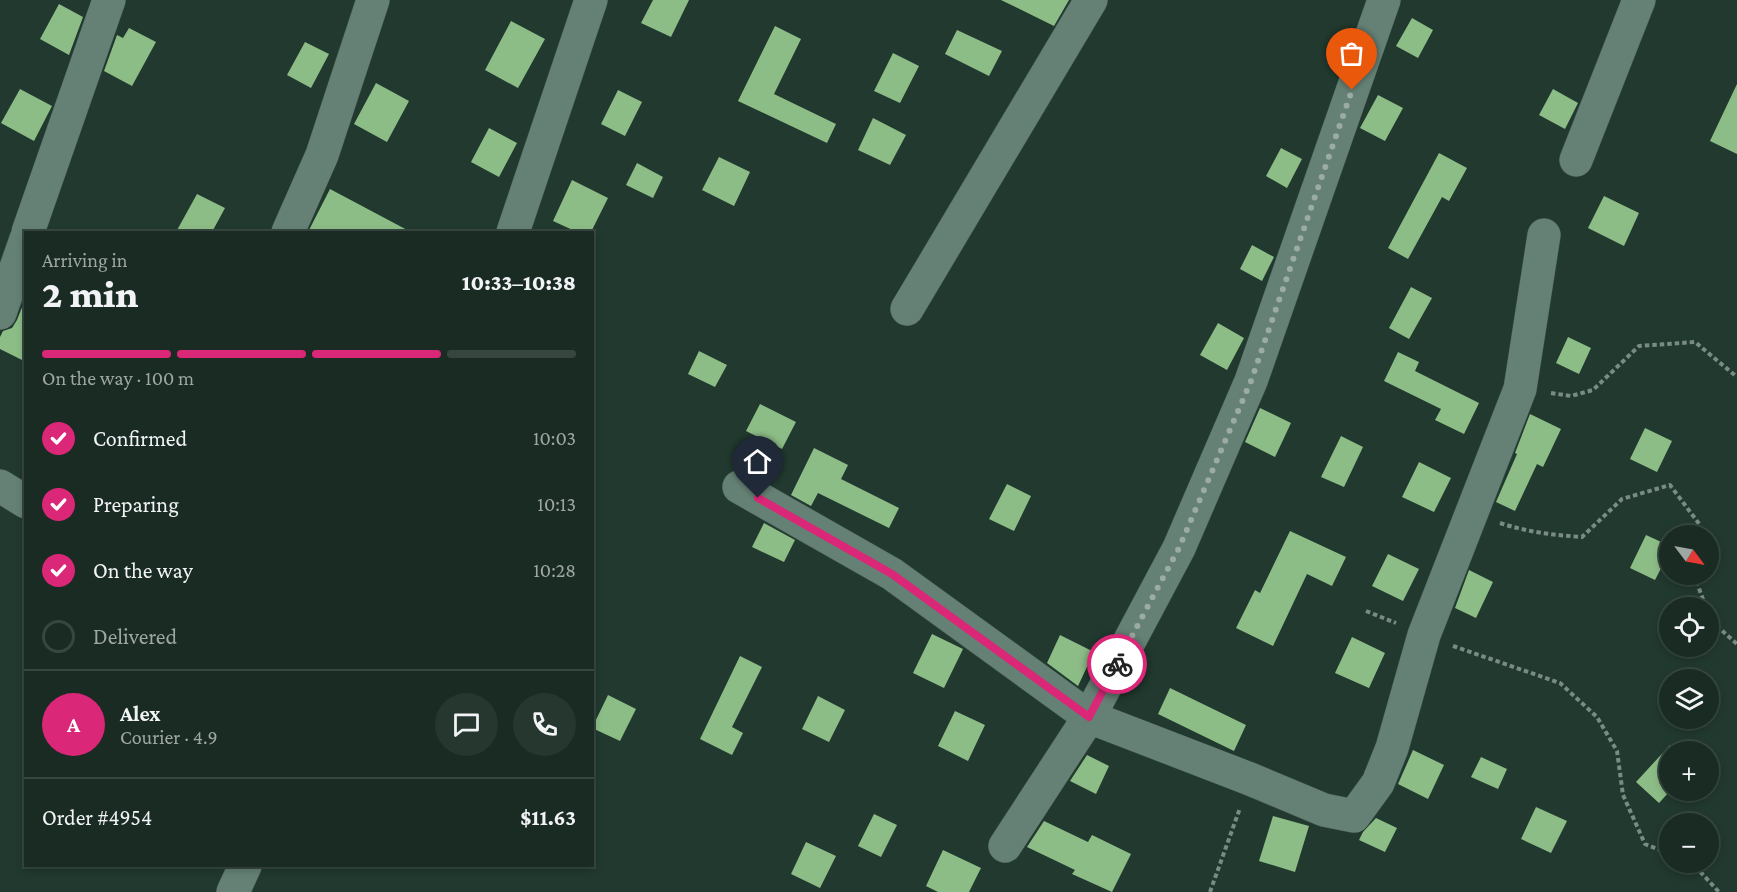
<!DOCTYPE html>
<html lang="en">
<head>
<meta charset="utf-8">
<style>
  :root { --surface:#192b22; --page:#26372f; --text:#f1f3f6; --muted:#9fa7a5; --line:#374740; --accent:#db2777 }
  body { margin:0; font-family:"Crimson Pro",serif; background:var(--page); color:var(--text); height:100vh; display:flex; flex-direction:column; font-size:22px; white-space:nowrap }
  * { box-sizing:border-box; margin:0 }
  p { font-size:20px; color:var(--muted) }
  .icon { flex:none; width:33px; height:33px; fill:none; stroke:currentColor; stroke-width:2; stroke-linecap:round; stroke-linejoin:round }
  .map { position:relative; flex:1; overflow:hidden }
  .side { position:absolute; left:24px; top:231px; width:570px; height:636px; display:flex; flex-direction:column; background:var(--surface); border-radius:0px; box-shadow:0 3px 9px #0003,0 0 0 2px var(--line) }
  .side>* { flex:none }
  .needle { width:39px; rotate:122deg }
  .fabs { position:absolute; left:1659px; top:525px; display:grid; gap:12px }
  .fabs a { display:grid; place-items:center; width:60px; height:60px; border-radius:50%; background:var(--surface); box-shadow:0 3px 9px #0003,0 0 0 2px var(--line); font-size:30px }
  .pin { position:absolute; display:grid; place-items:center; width:51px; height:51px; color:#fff; margin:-62px -26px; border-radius:50% 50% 50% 0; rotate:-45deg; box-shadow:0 0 6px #0007 }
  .pin .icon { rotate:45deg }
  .courier { position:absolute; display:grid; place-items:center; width:60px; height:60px; margin:-30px; border:4px solid #db2777; border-radius:50%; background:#fff; color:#222; box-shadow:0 2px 8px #0007 }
  .head em { font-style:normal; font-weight:800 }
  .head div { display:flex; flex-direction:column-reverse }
  .head { display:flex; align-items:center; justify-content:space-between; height:102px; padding:0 18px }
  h1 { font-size:39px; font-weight:800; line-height:45px }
  .bar { display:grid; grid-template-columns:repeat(4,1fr); gap:9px 6px; align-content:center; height:72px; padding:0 18px }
  .bar i { height:8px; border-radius:4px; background:var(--line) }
  .bar .active { background:var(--accent) }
  .bar p { grid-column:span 4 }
  .line { display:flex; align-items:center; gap:15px; padding:0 18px; border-top:2px solid var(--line) }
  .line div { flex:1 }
  .round { display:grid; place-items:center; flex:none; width:63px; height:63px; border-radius:32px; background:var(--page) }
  ol { padding:0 18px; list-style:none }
  li { display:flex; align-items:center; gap:18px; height:66px }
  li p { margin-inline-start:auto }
  li .icon { padding:6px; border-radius:50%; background:var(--accent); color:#fff; stroke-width:4 }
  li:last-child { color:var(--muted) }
  li i { width:33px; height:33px; border:3px solid var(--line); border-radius:50% }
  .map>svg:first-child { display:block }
</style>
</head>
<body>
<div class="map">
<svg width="1737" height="892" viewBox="0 0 1737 892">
  <rect width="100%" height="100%" fill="#21392e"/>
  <path fill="#8dbd87" d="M653,0H689L671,37L641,23Z
    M1001,0H1069L1054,26Z
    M59,4L83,17L69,55L40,39Z
    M1412,18L1433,30L1418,58L1396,46Z
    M511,21L545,39L518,88L485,70Z
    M775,26L801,39L774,94L836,124L827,143L738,101Z
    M129,28L156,42L132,86L104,71L117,35L123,38Z
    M957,30L1002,51L989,76L945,54Z
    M305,42L329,54L311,88L287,75Z
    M893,53L919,66L900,103L874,91Z
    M376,83L409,101L387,142L354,124Z
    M1737,84V154L1710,141Z
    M20,89L52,106L34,141L1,123Z
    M1553,89L1578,103L1565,129L1539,115Z
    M618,90L642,102L625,136L601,124Z
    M1378,95L1403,108L1385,141L1360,128Z
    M873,118L906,135L890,165L858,150Z
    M489,128L517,143L499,177L471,162Z
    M1281,148L1302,159L1287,188L1266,176Z
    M1439,153L1467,168L1449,201L1442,197L1408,259L1388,248Z
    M719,157L750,172L734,206L702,190Z
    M637,163L663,177L653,198L626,185Z
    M572,180L608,198L591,232H577L553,221Z
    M330,189L411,232H308Z
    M197,194L225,208L212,232H176Z
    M1604,196L1639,213L1624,246L1588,228Z
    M1252,245L1274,257L1262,281L1240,269Z
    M1411,287L1432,298L1409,339L1389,328Z
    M26,297V362L0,349V337L3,331L12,328L17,320Z
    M1218,323L1244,338L1227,370L1200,355Z
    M1568,337L1591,348L1579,374L1556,363Z
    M699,351L727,365L715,387L688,374Z
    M1398,352L1419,362L1415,371L1479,403L1464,434L1435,420L1441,409L1384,381Z
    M760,404L796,422L782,449L746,431Z
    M1260,408L1291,423L1275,457L1245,442Z
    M1530,414L1561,429L1543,467L1537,464L1515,511L1496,502L1517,454L1515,453Z
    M1645,428L1672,441L1657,472L1630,459Z
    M1341,436L1363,447L1344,487L1321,477Z
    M814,448L848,465L841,479L899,508L889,528L818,493L811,506L791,495Z
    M1419,462L1451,478L1434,512L1402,497Z
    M1007,484L1031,496L1014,531L989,519Z
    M764,523L795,540L784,562L752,547Z
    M1290,531L1346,557L1332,586L1307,574L1273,646L1236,628L1255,590L1260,593Z
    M1646,535L1670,546V551L1655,580L1630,568Z
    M1388,554L1419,569L1403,601L1372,586Z
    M1469,570L1493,582L1476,618L1455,608Z
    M932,634L963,649L944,688L913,673Z
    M1060,635L1094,652L1078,686L1047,663Z
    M1352,637L1385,653L1369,688L1335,673Z
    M740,656L762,667L732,727L743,733L732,755L700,739Z
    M1170,688L1246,725L1234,751L1158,714Z
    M608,695L636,709L620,741L592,728Z
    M818,696L845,710L829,742L802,729Z
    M955,711L985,725L968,761L938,746Z
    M1670,745V791L1659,803L1636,782Z
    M1413,750L1444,765L1428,799L1398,784Z
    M1087,755L1109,766L1096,794L1070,781Z
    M1481,757L1507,769L1498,789L1471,777Z
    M1536,807L1567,821L1551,853L1521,839Z
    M874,814L897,825L881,857L858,846Z
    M1273,816L1309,826L1295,872L1259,861Z
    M1376,818L1397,828L1385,852L1359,840L1363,832Z
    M1044,821L1088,842L1092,835L1131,854L1112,892L1072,874L1075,870L1027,847Z
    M806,842L836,856L820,888L791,874Z
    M943,850L981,868L969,892H938L926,886Z"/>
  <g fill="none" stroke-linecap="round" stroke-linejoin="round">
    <g stroke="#3f554c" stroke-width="34">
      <path id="street" d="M1576,160L1639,0
        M28,232L109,0
        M288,232L322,155L373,0
        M513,232L591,0
        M907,309L1091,0
        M0,313L26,239
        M0,486L26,502
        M739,487L892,574L1089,717L1250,779L1324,810L1354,816L1378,783L1392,748L1424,635L1520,389L1544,235
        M1005,846L1089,717L1179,548L1251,381L1384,0
        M233,892L245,866"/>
    </g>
    <path stroke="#798c83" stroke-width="4" stroke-dasharray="4.5 3" stroke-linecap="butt" d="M1551,393L1571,396L1593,390L1639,346L1695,342L1737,377
      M1500,523C1527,532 1553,535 1582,537L1622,499L1670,485L1700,525L1699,536
      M1696,574V580L1706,608
      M1366,611L1396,623
      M1708,614L1711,621L1737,644
      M1453,646L1560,683L1597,717L1617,751L1623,795L1645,844L1670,854
      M1689,862L1694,865L1719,892
      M1210,892L1240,808"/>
    <use href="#street" stroke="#658074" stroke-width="33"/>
  </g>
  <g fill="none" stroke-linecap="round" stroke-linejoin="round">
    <path stroke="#9baca4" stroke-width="6" stroke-dasharray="0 10.8" d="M1117,664L1179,548L1251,381L1352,90"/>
    <path stroke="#db2777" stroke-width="8" d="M758,498L892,574L1089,717L1117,664"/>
  </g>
</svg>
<div class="fabs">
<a><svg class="needle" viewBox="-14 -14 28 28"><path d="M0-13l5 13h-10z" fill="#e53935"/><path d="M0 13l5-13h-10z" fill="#9fa7a5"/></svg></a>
<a><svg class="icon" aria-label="locate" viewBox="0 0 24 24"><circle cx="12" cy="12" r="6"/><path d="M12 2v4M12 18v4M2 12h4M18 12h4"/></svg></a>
<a><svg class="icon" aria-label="layers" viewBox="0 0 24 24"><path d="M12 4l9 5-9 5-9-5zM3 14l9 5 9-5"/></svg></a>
<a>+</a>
<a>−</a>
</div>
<div class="pin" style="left:1352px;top:90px;background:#ea580c"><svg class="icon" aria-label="bag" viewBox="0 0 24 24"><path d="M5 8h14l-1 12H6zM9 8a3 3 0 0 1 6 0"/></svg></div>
<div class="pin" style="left:758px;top:498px;background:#1f2937"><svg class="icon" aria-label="home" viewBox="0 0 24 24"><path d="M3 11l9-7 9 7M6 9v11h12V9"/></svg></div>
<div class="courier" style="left:1117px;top:664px"><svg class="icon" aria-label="bike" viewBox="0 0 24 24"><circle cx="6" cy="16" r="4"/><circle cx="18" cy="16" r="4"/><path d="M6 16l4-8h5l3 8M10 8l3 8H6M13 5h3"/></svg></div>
<section class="side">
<div class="head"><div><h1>2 min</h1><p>Arriving in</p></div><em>10:33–10:38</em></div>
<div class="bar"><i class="active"></i><i class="active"></i><i class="active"></i><i></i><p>On the way · 100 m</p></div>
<ol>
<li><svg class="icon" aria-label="check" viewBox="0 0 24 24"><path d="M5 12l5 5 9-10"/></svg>Confirmed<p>10:03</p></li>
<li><svg class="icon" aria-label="check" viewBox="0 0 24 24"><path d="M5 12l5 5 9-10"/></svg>Preparing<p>10:13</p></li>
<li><svg class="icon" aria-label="check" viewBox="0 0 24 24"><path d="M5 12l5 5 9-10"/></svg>On the way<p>10:28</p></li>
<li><i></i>Delivered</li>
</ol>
<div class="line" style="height:108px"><b class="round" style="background:var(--accent);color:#fff">A</b><div><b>Alex</b><p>Courier · 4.9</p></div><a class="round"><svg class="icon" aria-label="chat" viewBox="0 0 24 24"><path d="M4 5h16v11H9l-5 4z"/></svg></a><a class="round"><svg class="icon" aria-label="phone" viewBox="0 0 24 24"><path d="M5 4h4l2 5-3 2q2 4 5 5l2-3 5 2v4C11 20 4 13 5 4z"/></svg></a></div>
<div class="line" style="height:78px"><div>Order #4954</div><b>$11.63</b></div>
</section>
</div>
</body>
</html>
